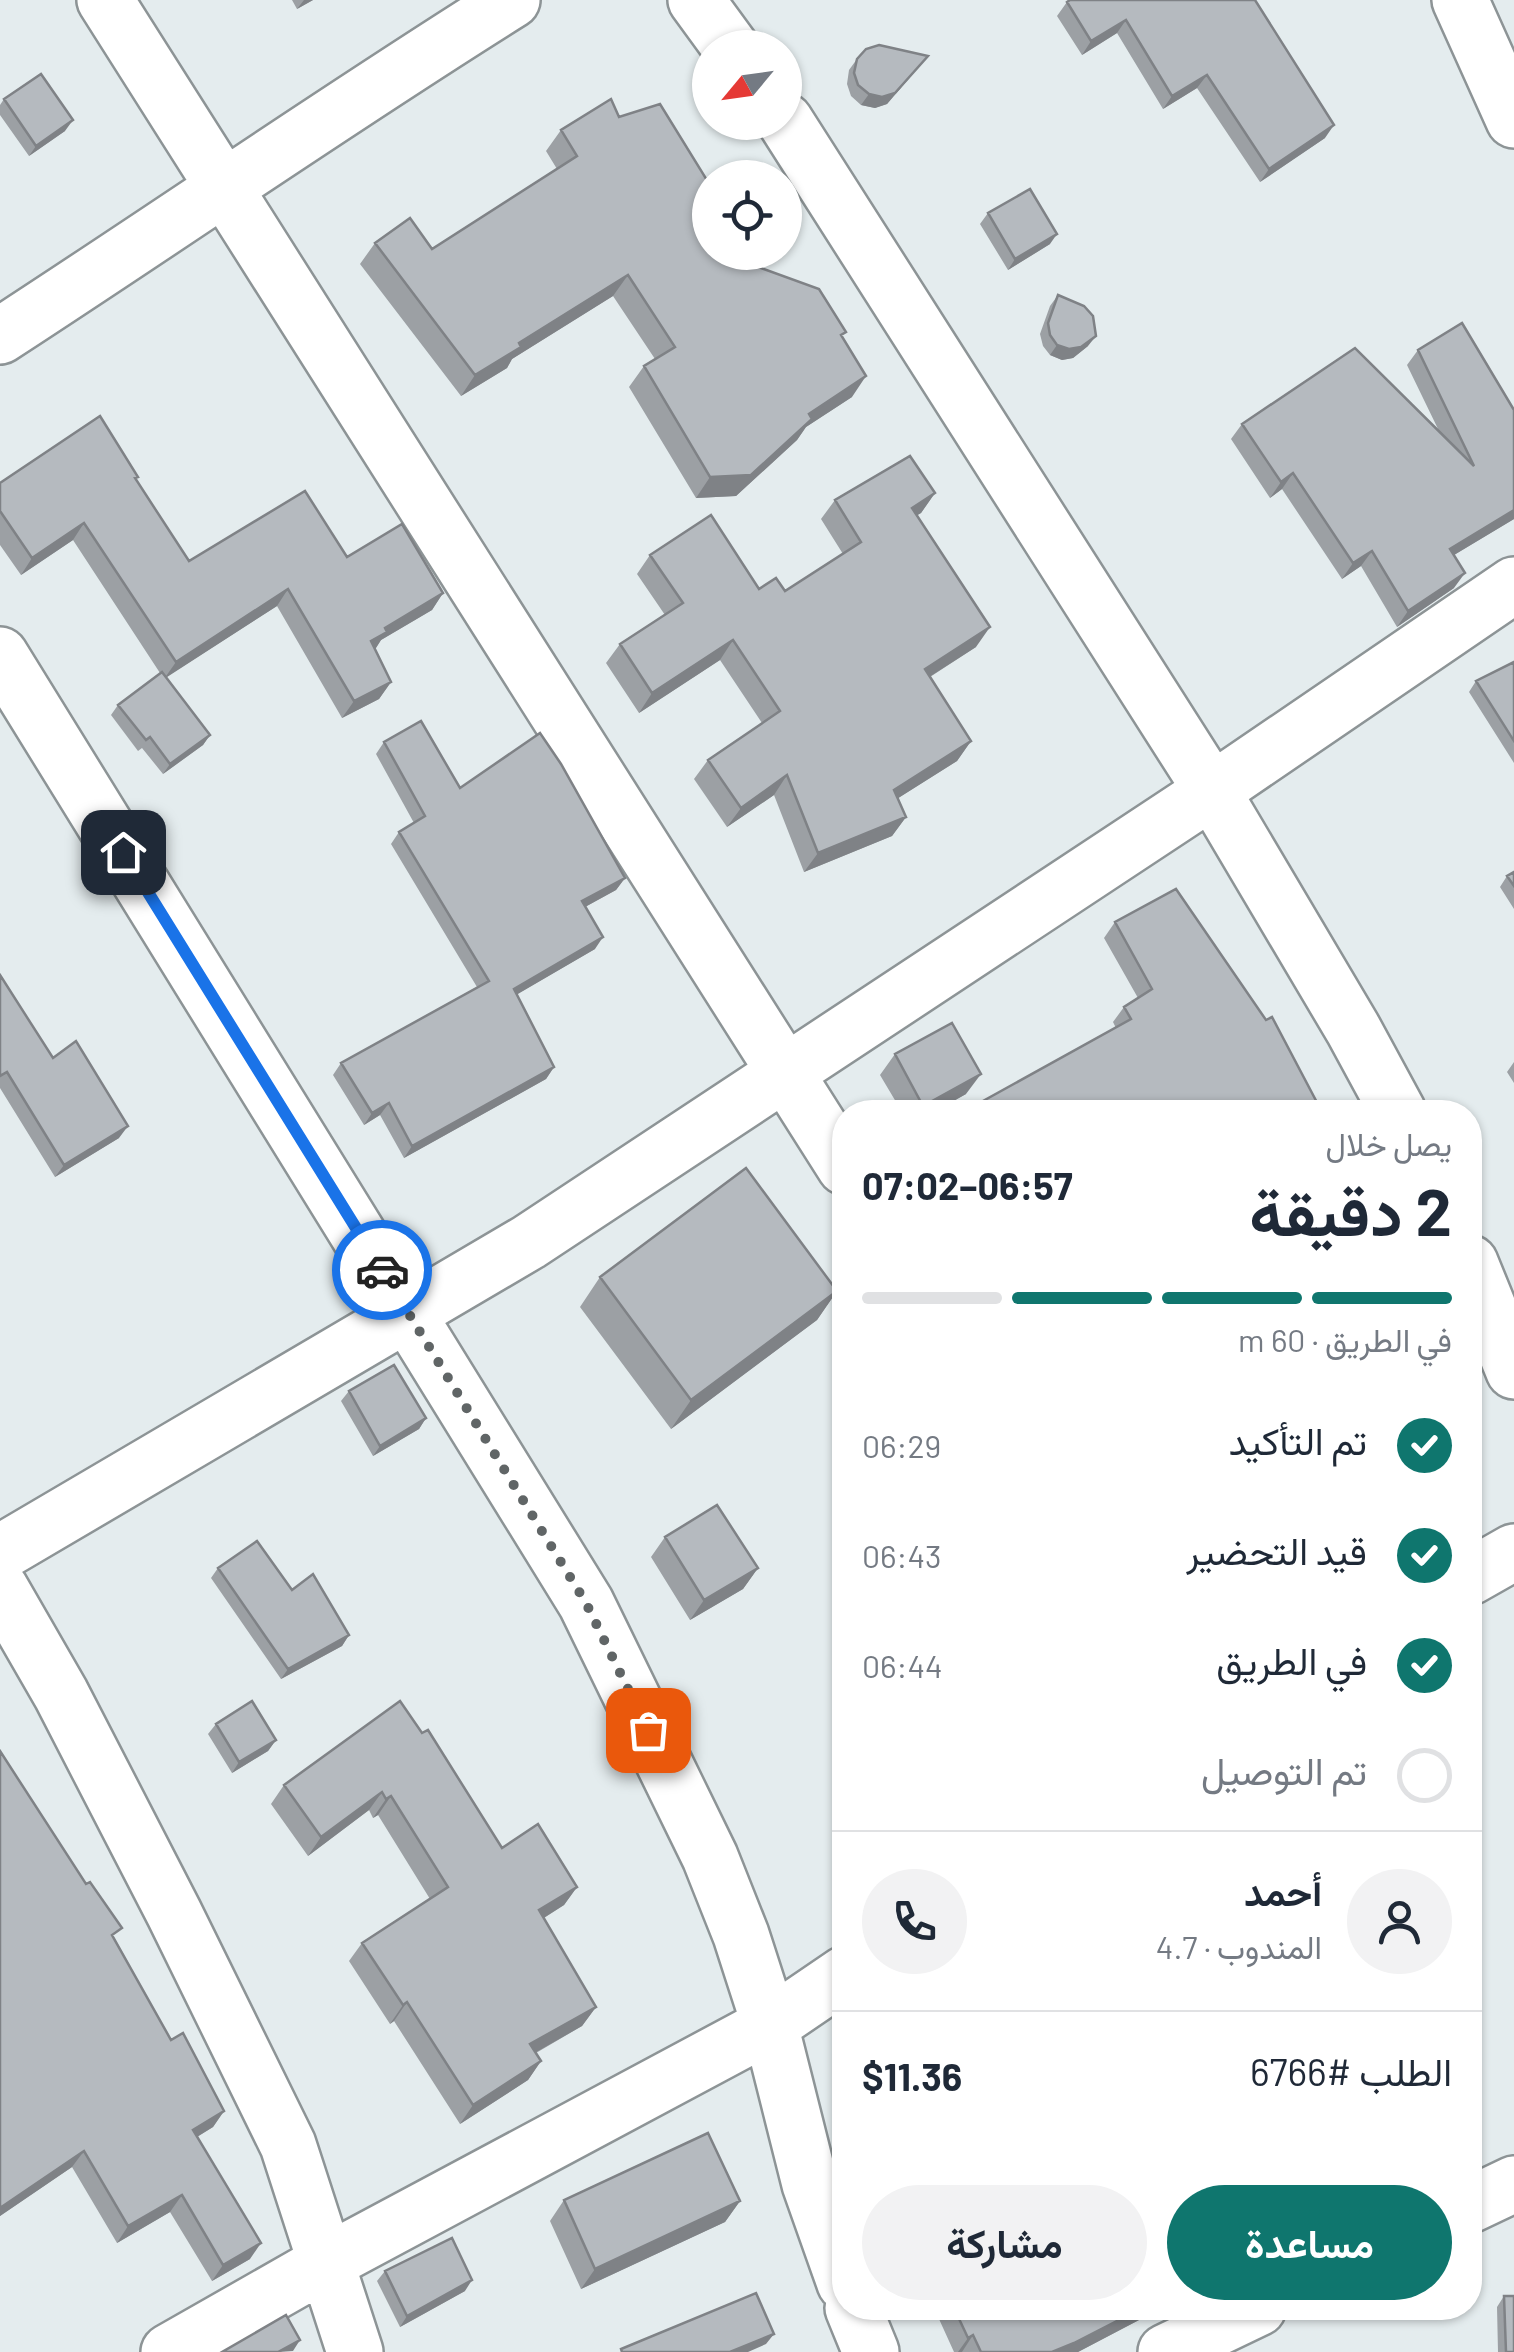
<!DOCTYPE html>
<html lang="ar">
<head>
<meta charset="utf-8">
<style>
  :root { --surface:#fff; --page:#f2f2f3; --text:#1f2937; --muted:#747a83; --line:#e0e1e3; --accent:#0f766e }
  body { margin:0; font-family:Barlow,Vazirmatn,sans-serif; background:var(--page); color:var(--text); direction:rtl; height:100vh; display:flex; flex-direction:column; font-size:38px; white-space:nowrap }
  * { box-sizing:border-box; margin:0 }
  p { font-size:32px; color:var(--muted) }
  .icon { flex:none; width:55px; height:55px; fill:none; stroke:currentColor; stroke-width:2; stroke-linecap:round; stroke-linejoin:round }
  .map { position:relative; flex:1; overflow:hidden; direction:ltr }
  .sheet { position:absolute; left:832px; top:1100px; width:650px; height:1220px; display:flex; flex-direction:column; background:var(--surface); border-radius:40px; box-shadow:0 2px 8px #0004; direction:rtl }
  .sheet>* { flex:none }
  .needle { width:65px; rotate:241deg }
  .controls { position:absolute; left:692px; top:30px; display:grid; gap:20px }
  .controls a { display:grid; place-items:center; width:110px; height:110px; border-radius:50%; background:var(--surface); box-shadow:0 2px 8px #0004; font-size:50px }
  .pin { position:absolute; display:grid; place-items:center; width:85px; height:85px; color:#fff; margin:-42px; border-radius:20px; box-shadow:0 5px 15px #0006 }
  .courier { position:absolute; display:grid; place-items:center; width:100px; height:100px; margin:-50px; border:8px solid #1a73e8; border-radius:50%; background:#fff; color:#222; box-shadow:0 2px 12px #0007 }
  .summary em { font-style:normal; font-weight:700 }
  .summary div { display:flex; flex-direction:column-reverse }
  .summary { display:flex; align-items:center; justify-content:space-between; height:170px; padding:0 30px }
  h1 { font-size:65px; font-weight:700; line-height:75px }
  .bar { display:grid; grid-template-columns:repeat(4,1fr); gap:15px 10px; align-content:center; height:120px; padding:0 30px }
  .bar i { height:12px; border-radius:8px; background:var(--line) }
  .bar .selected { background:var(--accent) }
  .bar p { grid-column:span 4 }
  .line { display:flex; align-items:center; gap:25px; padding:0 30px; border-top:2px solid var(--line) }
  .line div { flex:1 }
  .round { display:grid; place-items:center; flex:none; width:105px; height:105px; border-radius:52px; background:var(--page) }
  ol { padding:0 30px; list-style:none }
  li { display:flex; align-items:center; gap:30px; height:110px }
  li p { margin-inline-start:auto }
  li .icon { padding:10px; border-radius:50%; background:var(--accent); color:#fff; stroke-width:4 }
  li:last-child { color:var(--muted) }
  li i { width:55px; height:55px; border:5px solid var(--line); border-radius:50% }
  .button { display:flex; gap:20px; margin-top:auto; padding:20px 30px }
  .button a { flex:1; height:115px; border-radius:60px; background:var(--accent); color:#fff; font-size:40px; font-weight:700; line-height:115px; text-align:center }
  .button a+a { background:var(--page); color:var(--text) }
  .map>svg:first-child { display:block }
</style>
</head>
<body>
<div class="map">
<svg width="1514" height="2352" viewBox="0 0 1514 2352">
  <rect width="100%" height="100%" fill="#e4ecee"/>
  <g fill="none" stroke-linecap="round" stroke-linejoin="round">
    <g stroke="#8d9496" stroke-width="60">
      <path id="minor" d="M105,0L845,1167
        M696,0L731,48
        M1460,0L1514,120
        M785,121L1212,791L1353,1029L1398,1112
        M0,336C171,225 339,108 512,0
        M0,655L586,1603L710,1857L741,1935L770,2025L810,2184L845,2283
        M1470,1263L1514,1371
        M0,1553L529,1242L1212,791L1514,585
        M1470,1577L1514,1552
        M0,1588L61,1694L174,1913L288,2145L355,2352
        M1470,2205L1514,2184
        M853,2308L871,2352
        M169,2352L327,2262L770,2025L845,1974
        M1166,2352L1258,2308"/>
    </g>
    <use href="#minor" stroke="#fff" stroke-width="55"/>
  </g>
  <path fill="#9ca0a4" d="M292,0H313L297,9Z
    M1255,0L1325,138L1260,182L1197,88L1163,109L1117,33L1082,55L1057,16L1067,2Z
    M928,56L887,104L875,108L861,105L851,96L847,84L849,70L857,59Z
    M4,99L65,131L29,156L0,115V105Z
    M619,117L741,261L842,337L852,397L806,427L797,440L736,496L696,498L629,387L644,366L655,359L613,296L512,359L507,368L461,396L360,264L375,243L432,249L557,169L546,151L561,130Z
    M988,213L1050,244L1008,270L980,224Z
    M1058,295L1088,346L1073,358L1062,360L1050,355L1043,346L1040,334L1050,306Z
    M1418,350L1514,410V519L1454,555V588L1397,627L1361,566L1342,579L1282,489L1270,498L1231,439L1242,424L1439,431L1407,365Z
    M138,477L136,479L189,561L347,557L443,593L432,610L381,640L375,649L391,682L379,699L342,718L277,606L166,677L210,735L203,745L163,774L142,748L138,751L111,715L118,705L160,673L73,540L21,575L0,545V483Z
    M935,493L921,513L917,515L976,647L930,677L971,741L957,761L898,798L906,817L892,836L804,872L774,795L727,827L694,779L708,760L762,723L720,660L639,713L606,663L620,644L665,615L637,574L650,555L759,589L785,591L843,554L821,519L835,500Z
    M1514,662V763L1469,692L1476,681Z
    M384,742L460,788L625,878L616,890L585,907L595,949L517,994L554,1067L546,1079L404,1158L380,1115L364,1125L333,1075L341,1063L477,987L391,844L399,832L414,823L376,754Z
    M1514,872V909L1500,887L1507,876Z
    M1115,922L1322,1112H970L974,1106L1116,1028L1113,1022L1124,1007L1138,998L1104,938Z
    M0,975L53,1058L119,1138L55,1177L0,1088Z
    M895,1054L966,1094L934,1112H902L880,1075Z
    M1514,1062V1083L1507,1072Z
    M600,1277L837,1291L817,1320L671,1429L580,1307Z
    M349,1391L426,1418L419,1429L373,1456L341,1401Z
    M665,1537L758,1568L743,1589L690,1620L651,1557Z
    M218,1568L349,1635L342,1646L281,1679L211,1578Z
    M400,1701L502,1848L577,1887L564,1905L544,1918L596,2007L582,2026L536,2053L541,2061L528,2080L460,2124L394,2021L390,2024L349,1961L362,1943L430,1899L378,1815L373,1818L369,1810L308,1856L271,1804L284,1785Z
    M216,1724L276,1740L268,1751L232,1773L208,1734Z
    M0,1751L115,1939L171,2040L224,2111L213,2127L197,2137L250,2259L212,2281L170,2212L117,2243L72,2167L0,2216Z
    M564,2200L740,2201L725,2222L581,2289L550,2221Z
    M385,2271L465,2291L400,2327L377,2281Z
    M1504,2296L1514,2352H1498L1497,2307Z
    M934,2308H1148L1139,2320L1078,2352H954Z"/>
  <path fill="#7f8286" d="M304,0H313L297,9Z
    M1126,20L1117,33L1082,55L1091,41Z
    M928,56L887,104L875,108L861,105L869,94Z
    M1207,75L1197,88L1163,109L1172,96Z
    M73,120L65,131L29,156L36,146Z
    M1334,125L1325,138L1260,182L1269,169Z
    M1057,234L1050,244L1008,270L1015,259Z
    M735,252H756L714,277L728,256Z
    M628,275L613,296L512,359L507,368L461,396L475,375L519,343Z
    M1096,336L1088,346L1073,358L1062,360L1050,355L1057,345Z
    M866,376L852,397L806,427L797,440L736,496L696,498L710,477Z
    M1293,473L1282,489L1270,498L1281,482Z
    M935,493L921,513L898,527L912,508Z
    M1514,510V519L1439,564L1450,549Z
    M84,523L73,540L21,575L32,558Z
    M1372,551L1361,566L1342,579L1353,563Z
    M1465,573L1454,588L1397,627L1408,611Z
    M288,589L277,606L164,679L176,662Z
    M443,593L432,610L381,640L376,648L359,658L371,641L385,628Z
    M990,627L976,647L912,688L925,669Z
    M733,640L720,660L639,713L652,693Z
    M391,682L379,699L342,718L354,701Z
    M210,735L203,745L163,774L170,764Z
    M971,741L957,761L881,809L894,790Z
    M787,775L774,795L727,827L741,808Z
    M906,817L892,836L804,872L818,853Z
    M625,878L616,890L574,913L582,901Z
    M603,937L595,949L506,1001L514,989Z
    M554,1067L546,1079L404,1158L412,1146Z
    M981,1074L966,1094L934,1112H919L923,1106Z
    M389,1103L380,1115L364,1125L372,1113Z
    M128,1126L119,1138L55,1177L64,1165Z
    M837,1291L817,1320L671,1429L691,1400Z
    M426,1418L419,1429L373,1456L380,1446Z
    M758,1568L743,1589L690,1620L704,1600Z
    M349,1635L342,1646L281,1679L288,1669Z
    M276,1740L268,1751L232,1773L239,1762Z
    M382,1792L369,1810L308,1856L321,1837Z
    M391,1796L378,1815L373,1818L386,1799Z
    M577,1887L564,1905L526,1929L539,1910Z
    M407,2002L394,2021L390,2024L403,2005Z
    M596,2007L582,2026L517,2063L530,2044Z
    M541,2061L528,2080L460,2124L473,2105Z
    M224,2111L213,2127L182,2146L193,2130Z
    M84,2151L72,2167L0,2216V2208Z
    M182,2195L170,2212L117,2243L128,2226Z
    M740,2201L725,2222L581,2289L595,2269Z
    M261,2243L250,2259L212,2281L223,2265Z
    M472,2280L465,2291L400,2327L407,2316Z
    M1142,2308H1148L1139,2320L1078,2352H1052Z
    M774,2334L766,2344L748,2352H730Z
    M973,2335L962,2352H958L968,2338Z
    M300,2340L293,2351L278,2352Z"/>
  <path fill="#b5babf" stroke="#7f8286" stroke-width="2.5" d="M1070,0H1255L1334,125L1269,169L1207,75L1172,96L1126,20L1091,41L1067,2Z
    M879,45L928,56L895,93L882,97L869,94L858,85L854,73L857,59L866,49Z
    M41,74L73,120L36,146L4,99Z
    M611,99L619,117L660,104L710,185V252H735L728,256L819,289L846,332L841,335L866,376L809,414L812,419L751,475L710,477L644,366L675,347L628,275L519,343L521,347L475,375L375,243L410,218L432,249L577,156L561,130Z
    M1030,189L1057,234L1015,259L988,213Z
    M1058,295L1084,306L1093,316L1096,336L1081,347L1069,349L1057,345L1050,335L1048,323Z
    M1462,323L1514,410V510L1450,549L1465,573L1408,611L1372,551L1353,563L1293,473L1281,482L1242,424L1355,348L1474,466L1418,350Z
    M100,416L138,477L135,478L189,561L305,491L347,557L402,524L443,593L385,628L387,632L371,641L391,682L354,701L288,589L176,662L84,523L32,558L0,511V483Z
    M910,456L935,493L912,508L990,627L925,669L971,741L894,790L906,817L818,853L787,775L741,808L708,760L780,711L733,640L652,693L620,644L683,603L650,555L711,515L759,589L776,578L785,591L861,542L835,500Z
    M1514,662V741L1476,681Z
    M162,672L210,735L170,764L150,737L146,740L118,705Z
    M421,721L460,788L540,733L561,764L625,878L582,901L603,937L514,989L554,1067L412,1146L389,1103L372,1113L341,1063L489,981L399,832L425,816L384,742Z
    M1514,872V886L1507,876Z
    M1176,889L1266,1020L1272,1017L1322,1112H977L974,1106L1131,1019L1124,1007L1152,989L1115,922Z
    M0,975L53,1058L76,1041L128,1126L64,1165L7,1072L0,1076Z
    M952,1023L981,1074L923,1106L895,1054Z
    M746,1168L837,1291L691,1400L600,1277Z
    M394,1365L426,1418L380,1446L349,1391Z
    M717,1505L758,1568L704,1600L665,1537Z
    M257,1541L292,1590L313,1574L349,1635L288,1669L218,1568Z
    M252,1701L276,1740L239,1762L216,1724Z
    M400,1701L422,1733L428,1730L502,1848L538,1824L577,1887L539,1910L596,2007L530,2044L541,2061L473,2105L407,2002L403,2005L362,1943L448,1887L391,1796L386,1799L382,1792L321,1837L284,1785Z
    M0,1751L86,1884L90,1882L122,1928L112,1935L171,2040L183,2033L224,2111L193,2130L261,2243L223,2265L182,2195L128,2226L84,2151L0,2208Z
    M708,2133L740,2201L595,2269L564,2200Z
    M452,2238L472,2280L407,2316L385,2271Z
    M756,2293L774,2334L730,2352H622L621,2349Z
    M1504,2296H1514V2352H1506Z
    M954,2308H1142L1074,2343L1052,2352H981L973,2335L968,2338Z
    M286,2315L300,2340L278,2352H222Z"/>
  <g fill="none" stroke-linecap="round" stroke-linejoin="round">
    <path stroke="#606566" stroke-width="10" stroke-dasharray="0 18" d="M382,1270L586,1603L648,1730"/>
    <path stroke="#1a73e8" stroke-width="12" d="M123,852L382,1270"/>
  </g>
</svg>
<div class="controls">
<a><svg class="needle" viewBox="-14 -14 28 28"><path d="M0-13l5 13h-10z" fill="#e53935"/><path d="M0 13l5-13h-10z" fill="#747a83"/></svg></a>
<a><svg class="icon" aria-label="locate" viewBox="0 0 24 24"><circle cx="12" cy="12" r="6"/><path d="M12 2v4M12 18v4M2 12h4M18 12h4"/></svg></a>
</div>
<div class="pin" style="left:648px;top:1730px;background:#ea580c"><svg class="icon" aria-label="bag" viewBox="0 0 24 24"><path d="M5 8h14l-1 12H6zM9 8a3 3 0 0 1 6 0"/></svg></div>
<div class="pin" style="left:123px;top:852px;background:#1f2937"><svg class="icon" aria-label="home" viewBox="0 0 24 24"><path d="M3 11l9-7 9 7M6 9v11h12V9"/></svg></div>
<div class="courier" style="left:382px;top:1270px"><svg class="icon" aria-label="car" viewBox="0 0 24 24"><path d="M5 17H2v-5l4-1 3-4h7l3 4 3 1v5h-3M9 17h6M6 11h13"/><circle cx="7" cy="17" r="2"/><circle cx="17" cy="17" r="2"/></svg></div>
<section class="sheet">
<div class="summary"><div><h1>2 دقيقة</h1><p>يصل خلال</p></div><em>06:57–07:02</em></div>
<div class="bar"><i class="selected"></i><i class="selected"></i><i class="selected"></i><i></i><p>في الطريق · 60 m</p></div>
<ol>
<li><svg class="icon" aria-label="check" viewBox="0 0 24 24"><path d="M5 12l5 5 9-10"/></svg>تم التأكيد<p>06:29</p></li>
<li><svg class="icon" aria-label="check" viewBox="0 0 24 24"><path d="M5 12l5 5 9-10"/></svg>قيد التحضير<p>06:43</p></li>
<li><svg class="icon" aria-label="check" viewBox="0 0 24 24"><path d="M5 12l5 5 9-10"/></svg>في الطريق<p>06:44</p></li>
<li><i></i>تم التوصيل</li>
</ol>
<div class="line" style="height:180px"><a class="round"><svg class="icon" aria-label="person" viewBox="0 0 24 24"><circle cx="12" cy="8" r="4"/><path d="M4 21q1-7 8-7t8 7"/></svg></a><div><b>أحمد</b><p>المندوب · 4.7</p></div><a class="round"><svg class="icon" aria-label="phone" viewBox="0 0 24 24"><path d="M5 4h4l2 5-3 2q2 4 5 5l2-3 5 2v4C11 20 4 13 5 4z"/></svg></a></div>
<div class="line" style="height:130px"><div>الطلب #6766</div><b>$11.36</b></div>
<div class="button"><a>مساعدة</a><a>مشاركة</a></div>
</section>
</div>
</body>
</html>
